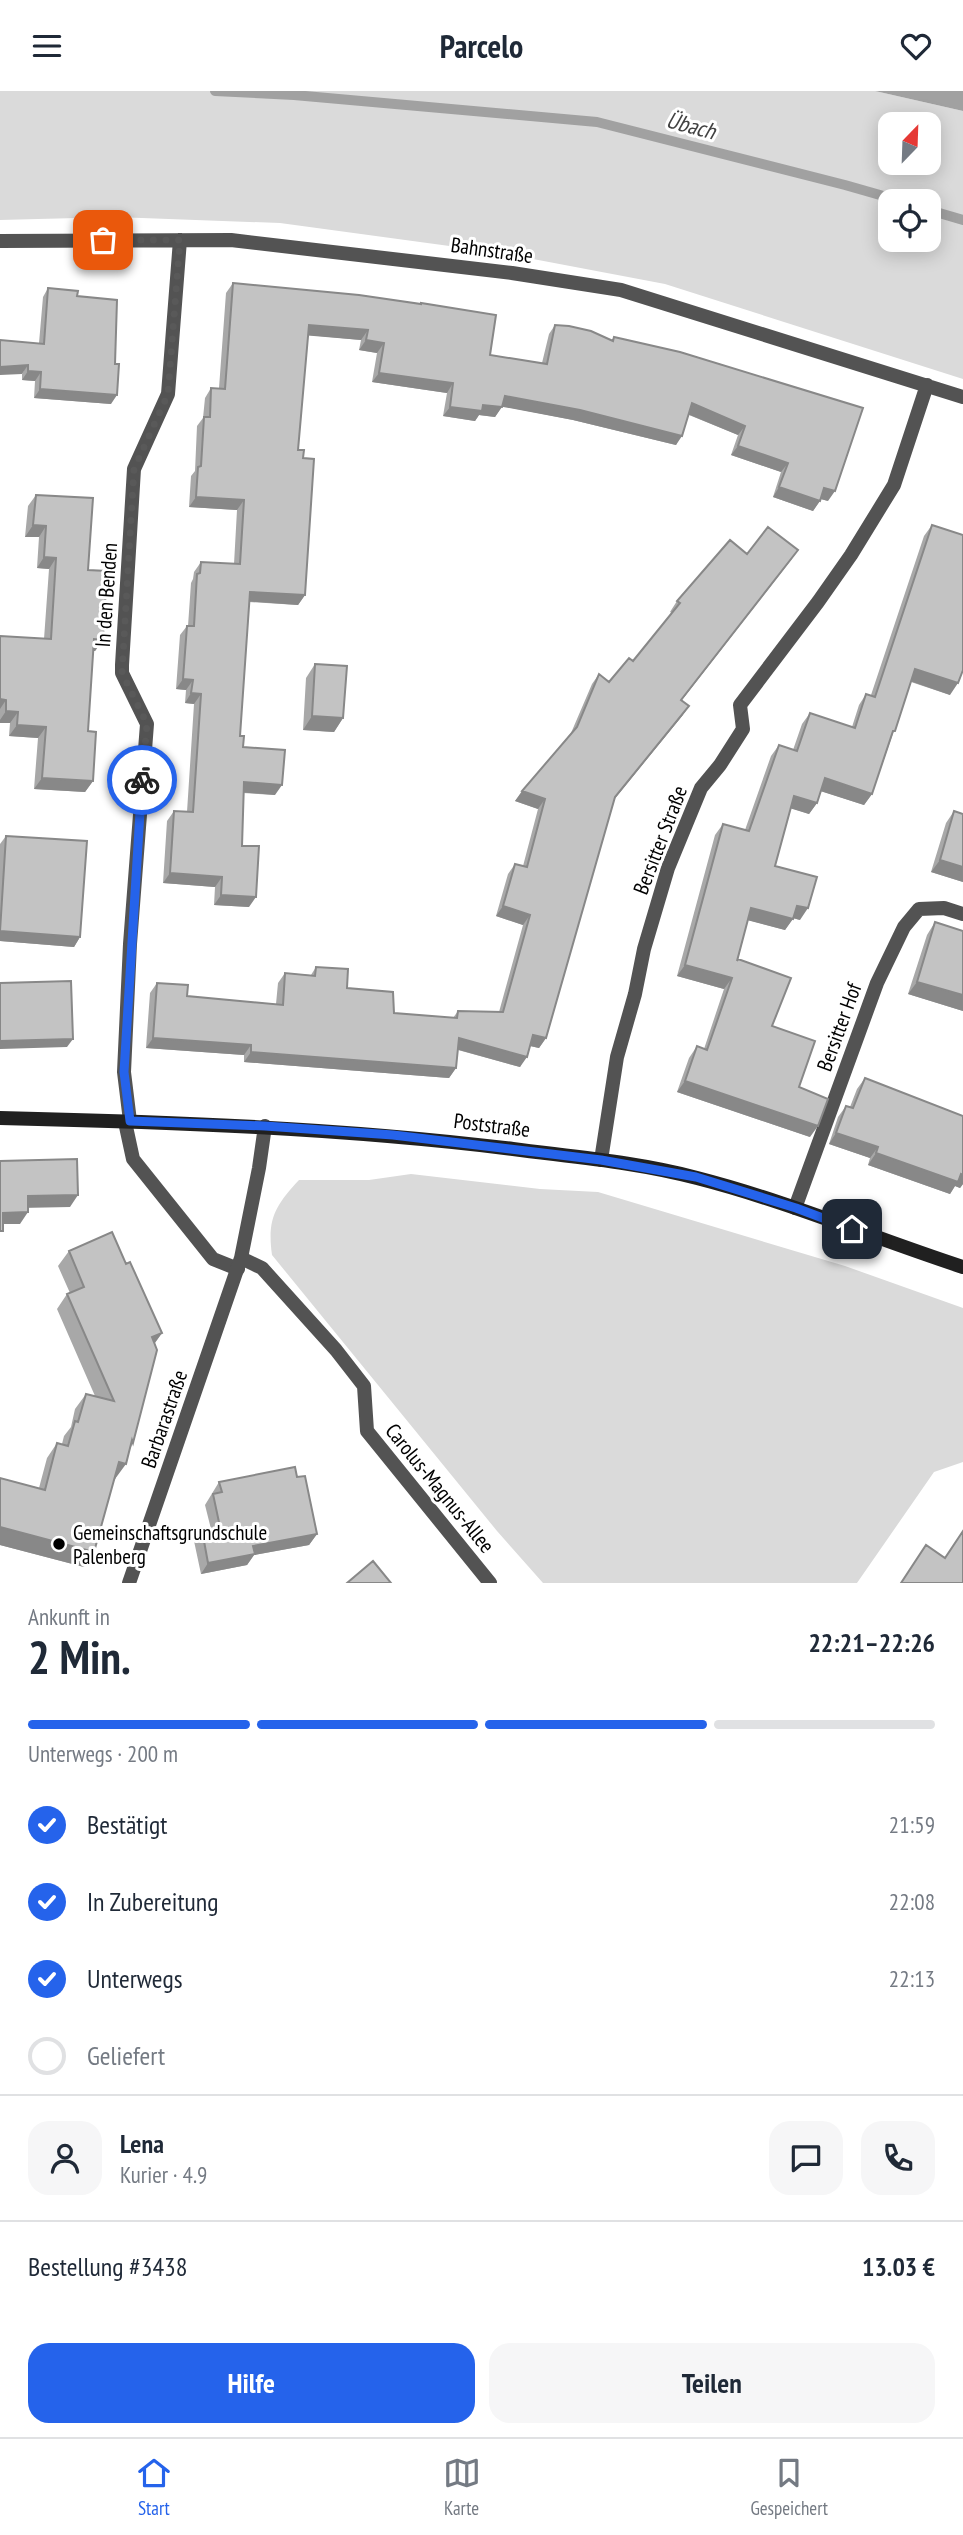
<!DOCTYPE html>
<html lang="de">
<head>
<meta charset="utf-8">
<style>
  :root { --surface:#fff; --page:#f6f6f7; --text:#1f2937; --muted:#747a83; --line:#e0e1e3; --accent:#2563eb }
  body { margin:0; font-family:"PT Sans Narrow",sans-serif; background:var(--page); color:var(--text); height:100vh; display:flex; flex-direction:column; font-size:26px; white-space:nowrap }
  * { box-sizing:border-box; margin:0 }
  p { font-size:23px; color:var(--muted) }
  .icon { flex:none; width:38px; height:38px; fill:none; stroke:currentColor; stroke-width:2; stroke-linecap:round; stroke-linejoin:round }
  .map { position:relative; height:1492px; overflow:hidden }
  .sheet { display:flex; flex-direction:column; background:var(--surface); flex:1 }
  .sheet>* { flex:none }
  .needle { width:46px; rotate:23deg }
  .fabs { position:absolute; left:878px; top:21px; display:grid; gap:14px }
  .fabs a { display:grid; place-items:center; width:63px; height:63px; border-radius:14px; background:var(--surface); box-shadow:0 4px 18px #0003; font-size:35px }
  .pin { position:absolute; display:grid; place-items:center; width:60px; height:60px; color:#fff; margin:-30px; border-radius:14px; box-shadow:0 4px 10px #0006 }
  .courier { position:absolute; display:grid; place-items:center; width:70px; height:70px; margin:-35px; border:5px solid #2563eb; border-radius:50%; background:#fff; color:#222; box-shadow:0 2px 9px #0007 }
  .overview em { font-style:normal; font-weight:700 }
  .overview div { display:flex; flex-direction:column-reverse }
  .overview { display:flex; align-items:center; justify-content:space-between; height:119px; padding:0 28px }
  h1 { font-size:46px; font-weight:700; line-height:52px }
  .bar { display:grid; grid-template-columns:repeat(4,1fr); gap:10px 7px; align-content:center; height:84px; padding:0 28px }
  .bar i { height:9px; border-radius:5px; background:var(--line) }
  .bar .selected { background:var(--accent) }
  .bar p { grid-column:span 4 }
  .line { display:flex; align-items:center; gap:18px; padding:0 28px; border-top:2px solid var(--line) }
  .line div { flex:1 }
  .round { display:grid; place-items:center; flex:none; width:74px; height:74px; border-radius:21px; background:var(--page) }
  ol { padding:0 28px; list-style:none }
  li { display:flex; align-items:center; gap:21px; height:77px }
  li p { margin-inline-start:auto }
  li .icon { padding:7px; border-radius:50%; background:var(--accent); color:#fff; stroke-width:4 }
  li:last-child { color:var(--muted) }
  li i { width:38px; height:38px; border:4px solid var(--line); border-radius:50% }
  .action { display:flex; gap:14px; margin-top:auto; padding:14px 28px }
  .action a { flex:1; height:80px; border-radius:21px; background:var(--accent); color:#fff; font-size:28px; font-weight:700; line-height:80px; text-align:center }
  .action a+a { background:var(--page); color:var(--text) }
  header { display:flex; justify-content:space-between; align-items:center; height:91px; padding:0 28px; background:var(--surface); font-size:32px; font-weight:700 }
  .dock { display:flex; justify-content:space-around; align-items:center; height:98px; border-top:2px solid var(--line); background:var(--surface); font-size:19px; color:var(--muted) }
  .dock a { display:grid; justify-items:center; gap:4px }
  .dock .selected { color:var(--accent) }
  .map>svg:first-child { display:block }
</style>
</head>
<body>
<header><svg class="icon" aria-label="menu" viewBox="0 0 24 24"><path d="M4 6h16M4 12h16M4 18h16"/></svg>Parcelo<svg class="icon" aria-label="heart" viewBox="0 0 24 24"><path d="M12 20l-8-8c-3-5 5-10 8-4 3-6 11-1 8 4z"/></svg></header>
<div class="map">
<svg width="963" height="1492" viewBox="0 0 963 1492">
  <rect width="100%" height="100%" fill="#fff"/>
  <path fill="#dadada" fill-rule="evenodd" d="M0,0H875L963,20V288L665,193L501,162L280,132L115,126L0,129ZM929,33V72H891V33ZM929,110V149H891V110Z
    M411,1083L540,1098L598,1101L845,1175L963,1217V1371L934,1381L857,1492H543L497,1440L272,1164C267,1128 275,1115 299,1089H369Z"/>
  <path fill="#a1a1a1" d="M875,0H963V20Z"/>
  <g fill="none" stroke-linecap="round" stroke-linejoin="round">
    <path stroke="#a1a1a1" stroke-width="10" d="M215,0L294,4L597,31L845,94L901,110
      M929,119L963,129"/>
    <path stroke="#535353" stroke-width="14" d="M125,1031L133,1068L213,1168L238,1178"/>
    <path stroke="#535353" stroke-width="14" d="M0,150L231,149L512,182L621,199L963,306
      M130,1030L124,981L130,853L147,633L122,582V574L134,378L168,303L180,149
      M601,1069L617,966L635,903L644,858L668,777L701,697L720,674L743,638L740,614L818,511L851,464L894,394L927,294
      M795,1117L877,892L904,836L919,818L944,817L963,823
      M241,1167L262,1177L336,1259L364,1295L367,1340L490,1492
      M129,1492L241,1167L259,1077L265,1035"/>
    <path stroke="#202020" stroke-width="14" d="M0,1027C172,1031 342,1037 513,1058C574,1066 637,1071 697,1087C787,1110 874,1147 963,1176"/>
  </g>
  <path fill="#a8a8a8" d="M233,192L420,213L421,212L490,264L542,272L549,243L555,234L612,249L614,246L680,261L828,410L821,408L813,420L773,406L781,381L731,364L738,344L689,324L676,354L573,329L502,315L495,326L479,324L475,330L443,325L447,302L372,291L377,262L359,259L361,249L308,244L298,359L303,367L305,504L298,514L249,511L240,645L243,656L275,704L243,702L242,755L249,816L214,814L215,796L163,792L167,730L174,720L187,721L194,613L185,612L186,599L176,598L180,544L187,535H188L191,492L193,488L194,481L201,471L234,473L237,419L189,416L191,385L195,380L197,335L203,327L205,307L211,297H219L226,202Z
    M48,197L77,205L111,313L34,307L35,290L22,289V283L39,252L43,206Z
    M36,404L88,479L103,549L95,560H93L88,640L93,690L85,701L34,698L38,647L9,645L10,632H0V545L44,548L49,478L37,477L39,446H25L28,415Z
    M932,434L950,604L911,591L872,703L864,714L821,700L817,712L809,723L791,717L775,775L800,829L793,827L785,839L748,829L738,868L772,935L799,996L810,1046L677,1001L689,967L697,955L704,958L724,898L677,885L715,744L723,733L745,739L771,665L779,654L793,659L802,633L810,622L852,636L859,614L866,603L871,604L924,445Z
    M798,459L682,609L689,615L682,625L614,708L546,947L539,957L530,955L520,976L458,959L456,977L449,987L244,971V964L146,957L150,902L157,892L187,905L276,913L278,892L285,882L311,884L316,876L347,897L394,922L453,927L458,920L499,921L523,834L496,825L508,783L515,773L523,775L538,718L515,710L571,642L592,593L599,583L609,591L633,570L672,522L670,521L677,510L747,463Z
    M315,573L343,627L334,641L303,639L306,587Z
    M954,720L963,791L931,781L946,732Z
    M6,745L80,846L74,856L0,850V753Z
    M935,831L963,840V920L908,903L927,844Z
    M865,987L963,1025V1093L960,1097L955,1095L950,1103L868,1074L870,1067L829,1053L838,1026L846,1015L850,1016L857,998Z
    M69,1160L126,1173L162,1242L155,1252L133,1352L115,1388H114L94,1461L84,1476L0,1454V1387L39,1397L47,1367L57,1352L62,1353L64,1345L71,1336L75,1318L86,1303L95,1305L57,1218L67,1203L70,1202L58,1175Z
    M297,1386L317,1443L309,1454L254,1464L247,1474L201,1483L194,1450L202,1439L211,1438L205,1414L219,1391Z"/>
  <path fill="#888" d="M309,234L368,239L361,249L302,244Z
    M366,249L384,252L377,262L359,259Z
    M28,274L22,283L0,284V276Z
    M28,280L41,281L35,290L22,289Z
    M379,282L453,292L447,302L372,291Z
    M40,298L117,304L111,313L34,307Z
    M505,305L580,319L682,345L676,354L573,329L498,315Z
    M692,312L745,335L738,344L685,322Z
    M483,314L502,316L495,326L479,324L475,330L443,325L450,316Z
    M738,355L788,372L781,381L731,364Z
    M779,396L820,410L813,420L773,406Z
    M824,397L835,400L828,410L817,407Z
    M196,406L244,409L237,419L189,416Z
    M33,434L46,435L39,446H25Z
    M798,459L791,469L674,619L681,609Z
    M44,466L56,467L49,478L37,477Z
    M250,501L305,504L298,514L243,510Z
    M94,548L103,549L95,560H86Z
    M915,578L958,592L950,604L907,589Z
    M183,588L193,589L186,599L176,598Z
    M191,602L201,603L194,613L185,612Z
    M0,608L6,609L0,618Z
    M689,615L682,625L608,716L615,706Z
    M6,620L18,621L10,632H0V629Z
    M312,625L343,627L334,641L303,639Z
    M17,634L46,636L38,647L9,645Z
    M42,687L93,690L85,701L34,698Z
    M825,687L872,703L864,714L817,699Z
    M244,691L282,694L275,704L237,701Z
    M522,700L545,708L538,718L515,710Z
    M794,705L817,712L809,723L786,716Z
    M940,769L963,776V791L931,781Z
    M170,782L222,786L215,796L163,792Z
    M221,804L256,806L249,816L214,814Z
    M503,815L530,824L523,834L496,825Z
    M797,815L808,817L800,829L789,826Z
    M751,817L793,828L785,839L743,828Z
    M0,840L80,846L74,856L0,850Z
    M685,874L732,887L724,898L677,885Z
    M917,891L963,904V920L908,903Z
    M533,944L546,947L539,957L526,954Z
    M153,947L251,954L244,964L146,957Z
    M459,947L527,966L520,976L452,957Z
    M73,948L67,956L0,958V950Z
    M251,961L456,977L449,987L244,971Z
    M685,990L818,1035L810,1046L677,1001Z
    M836,1042L878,1056L870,1067L829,1053Z
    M876,1062L963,1084V1093L960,1097L955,1095L950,1103L868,1074Z
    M78,1104L70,1116L20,1117L28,1105Z
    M28,1121L20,1133H0L3,1122Z
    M162,1242L151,1257L152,1246Z
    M119,1371L126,1373L115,1388L108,1386Z
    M0,1436L94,1461L84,1476L0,1454Z
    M317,1443L309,1454L254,1464L247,1474L201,1483L208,1472L253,1455Z"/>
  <path fill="#c3c3c3" stroke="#888" stroke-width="2" d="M233,192L359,204L421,213V212L496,224L490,264L547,273L555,234L569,235L591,240L613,250L614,246L680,261L863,317L835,400L824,397L820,410L779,396L788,372L738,355L745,335L692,312L682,345L580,319L505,305L502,316L483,314L482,320L450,316L453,292L379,282L384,252L366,249L368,239L309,234L298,359H304L303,367L314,368L305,504L250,501L240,645H244L243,656L285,659L282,694L244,691L242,755H259L256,806L221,804L222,786L170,782L174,720L193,721L201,603L191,602L193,589L183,588L187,535H194L197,483L200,482L201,471L240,473L244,409L196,406L198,376L201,375L204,326H210L211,297L225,298Z
    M48,197L78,200L77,205L117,209L115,273H119L117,304L40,298L41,281L28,280V274L0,276V249L44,253Z
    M36,404L93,407L88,479L107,480L103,549L94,548L88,640L96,641L93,690L42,687L46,636L17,634L18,621L6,620V609L0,608V545L51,548L56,467L44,466L46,435L33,434Z
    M932,434L963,444V579L958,592L915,578L895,640H893L872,703L825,687L817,712L794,705L775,775L817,786L808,817L797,815L793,828L751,817L737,870L738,868L791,887L772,935L815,950L799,996L828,1008L818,1035L685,990L697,955L707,959L732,887L685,874L723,733L749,740L779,654L797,660L810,622L855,637L866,603L875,606Z
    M768,436L798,459L681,609L689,615L615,706L546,947L533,944L527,966L459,947L456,977L251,961V954L153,947L157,892L188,894L187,905L283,914L285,882L315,885L316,876L348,878L347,897L393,901L394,922L457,927L458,920L503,921L530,824L503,815L515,773L527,776L545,708L522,700L577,636L599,583L609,591L629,567L633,570L680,512L677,510L730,449L747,463Z
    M315,573L347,575L343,627L312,625Z
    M954,720L963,723V776L940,769Z
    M6,745L87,750L80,846L0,840Z
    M935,831L963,840V904L917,891Z
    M71,890L73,948L0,950V892Z
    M865,987L963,1025V1084L961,1083L958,1091L876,1062L878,1056L836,1042L846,1015L853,1017Z
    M77,1068L78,1104L28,1105V1121L3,1122V1140H0V1070Z
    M112,1141L126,1173L130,1171L162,1242L152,1246L157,1259L133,1352L132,1349L126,1373L119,1371L94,1461L0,1436V1387L45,1399L57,1352L68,1355L75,1330L78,1331L86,1303L114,1310L67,1203L84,1196L69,1160Z
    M295,1376L297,1386L305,1385L317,1443L253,1455L255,1463L208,1472L202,1439L220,1436L213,1403L222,1401L219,1391Z
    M963,1440V1492H901L926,1454L945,1467Z
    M373,1470L391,1492H347Z"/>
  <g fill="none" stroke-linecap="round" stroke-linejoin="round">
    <path stroke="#595959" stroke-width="7" stroke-dasharray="0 12.6" d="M103,149H180L168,303L134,378L122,582L147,633L142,689"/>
    <path stroke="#2563eb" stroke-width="9" d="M142,689L124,981L130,1030L265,1035L393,1044L601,1069L696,1086L796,1117L852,1138"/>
  </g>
  <circle fill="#000" stroke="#fff" stroke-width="2.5" cx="59" cy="1453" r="7"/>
  <g text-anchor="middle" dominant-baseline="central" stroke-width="6" stroke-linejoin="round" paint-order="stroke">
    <g font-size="21" fill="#000" stroke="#fff">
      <text transform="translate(492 159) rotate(8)">Bahnstraße</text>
      <text transform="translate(106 504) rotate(-86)">In den Benden</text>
      <text transform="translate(660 749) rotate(-69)">Bersitter Straße</text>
      <text transform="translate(839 936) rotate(-70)">Bersitter Hof</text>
      <text transform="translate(492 1034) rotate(7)">Poststraße</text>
      <text transform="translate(164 1328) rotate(-71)">Barbarastraße</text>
      <text transform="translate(440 1397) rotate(51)">Carolus-Magnus-Allee</text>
    </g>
    <g font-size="21" fill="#000" stroke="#fff" text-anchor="start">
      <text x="73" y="1441">Gemeinschaftsgrundschule<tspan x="73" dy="24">Palenberg</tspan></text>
    </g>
    <g font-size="23" font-style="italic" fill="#424242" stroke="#fff">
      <text transform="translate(691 34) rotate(15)">Übach</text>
    </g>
  </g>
</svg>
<div class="fabs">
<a><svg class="needle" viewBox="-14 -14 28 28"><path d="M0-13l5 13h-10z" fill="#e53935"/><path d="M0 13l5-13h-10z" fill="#747a83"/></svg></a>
<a><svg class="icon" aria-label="locate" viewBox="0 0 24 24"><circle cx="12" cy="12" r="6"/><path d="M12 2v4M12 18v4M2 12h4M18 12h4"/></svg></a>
</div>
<div class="pin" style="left:103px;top:149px;background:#ea580c"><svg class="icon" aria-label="bag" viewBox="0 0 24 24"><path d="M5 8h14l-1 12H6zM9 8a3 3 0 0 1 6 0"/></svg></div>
<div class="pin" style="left:852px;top:1138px;background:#1f2937"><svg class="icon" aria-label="home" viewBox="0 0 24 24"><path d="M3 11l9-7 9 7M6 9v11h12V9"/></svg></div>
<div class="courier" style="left:142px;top:689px"><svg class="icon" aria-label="bike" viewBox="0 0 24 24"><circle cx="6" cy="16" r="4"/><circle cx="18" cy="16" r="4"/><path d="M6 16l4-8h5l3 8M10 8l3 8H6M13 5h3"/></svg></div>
</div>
<section class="sheet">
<div class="overview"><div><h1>2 Min.</h1><p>Ankunft in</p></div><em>22:21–22:26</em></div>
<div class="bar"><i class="selected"></i><i class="selected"></i><i class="selected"></i><i></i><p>Unterwegs · 200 m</p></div>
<ol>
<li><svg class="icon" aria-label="check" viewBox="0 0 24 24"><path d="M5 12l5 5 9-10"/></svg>Bestätigt<p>21:59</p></li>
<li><svg class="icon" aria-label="check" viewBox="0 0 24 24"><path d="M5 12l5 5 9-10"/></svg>In Zubereitung<p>22:08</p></li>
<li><svg class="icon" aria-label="check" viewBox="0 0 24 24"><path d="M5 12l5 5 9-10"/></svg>Unterwegs<p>22:13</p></li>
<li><i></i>Geliefert</li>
</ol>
<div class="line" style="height:126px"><a class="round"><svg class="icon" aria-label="person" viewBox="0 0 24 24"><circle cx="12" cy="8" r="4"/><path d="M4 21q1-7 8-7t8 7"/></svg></a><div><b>Lena</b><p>Kurier · 4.9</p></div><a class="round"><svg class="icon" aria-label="chat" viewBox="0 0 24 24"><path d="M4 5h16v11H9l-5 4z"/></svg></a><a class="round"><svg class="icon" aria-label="phone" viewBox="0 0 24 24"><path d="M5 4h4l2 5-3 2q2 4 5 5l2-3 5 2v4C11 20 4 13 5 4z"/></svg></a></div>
<div class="line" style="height:91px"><div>Bestellung #3438</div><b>13.03 €</b></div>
<div class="action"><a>Hilfe</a><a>Teilen</a></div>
</section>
<nav class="dock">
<a class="selected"><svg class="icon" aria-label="home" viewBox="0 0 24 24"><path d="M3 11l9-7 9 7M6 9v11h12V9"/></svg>Start</a>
<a><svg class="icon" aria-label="map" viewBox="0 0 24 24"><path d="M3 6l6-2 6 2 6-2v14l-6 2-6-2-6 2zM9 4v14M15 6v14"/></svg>Karte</a>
<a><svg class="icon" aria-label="saved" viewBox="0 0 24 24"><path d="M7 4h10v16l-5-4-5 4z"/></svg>Gespeichert</a>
</nav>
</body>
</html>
